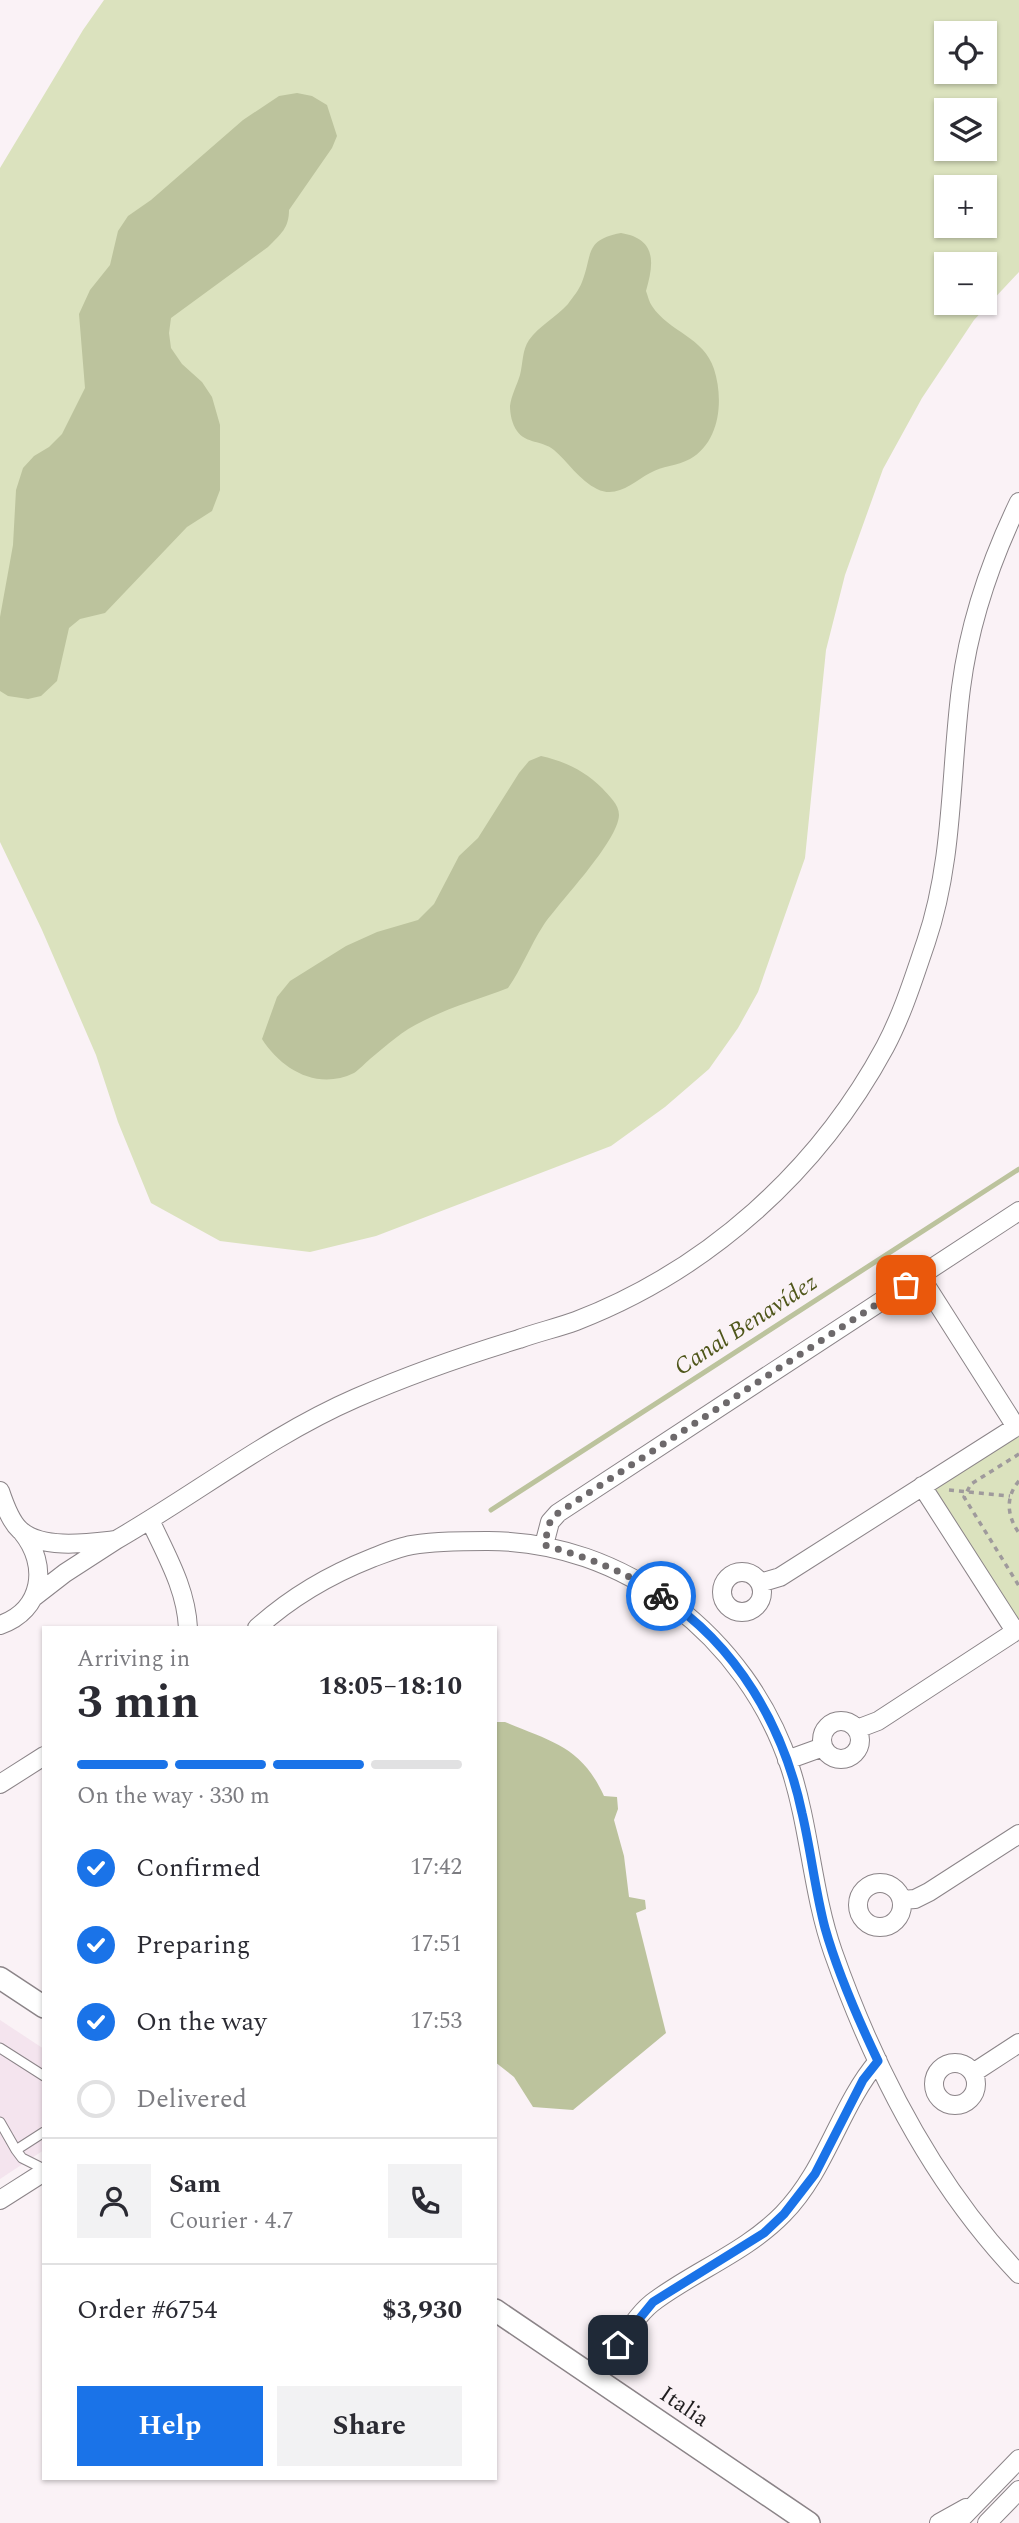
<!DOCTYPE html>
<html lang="en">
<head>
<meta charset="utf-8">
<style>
  :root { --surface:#fff; --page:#f2f2f3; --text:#2b2b33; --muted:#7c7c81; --line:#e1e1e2; --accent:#1a73e8 }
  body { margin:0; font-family:Spectral,serif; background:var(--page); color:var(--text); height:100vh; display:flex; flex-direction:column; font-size:26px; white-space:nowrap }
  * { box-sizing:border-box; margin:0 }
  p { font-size:23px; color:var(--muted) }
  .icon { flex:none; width:38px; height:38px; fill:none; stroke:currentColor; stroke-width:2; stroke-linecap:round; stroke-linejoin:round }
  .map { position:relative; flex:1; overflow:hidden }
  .details { position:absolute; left:42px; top:1626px; width:455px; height:854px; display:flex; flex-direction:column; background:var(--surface); border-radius:0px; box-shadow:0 2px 5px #0004 }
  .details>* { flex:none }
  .tools { position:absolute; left:934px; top:21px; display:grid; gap:14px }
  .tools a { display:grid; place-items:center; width:63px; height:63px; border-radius:0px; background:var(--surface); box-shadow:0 2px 5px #0004; font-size:35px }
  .pin { position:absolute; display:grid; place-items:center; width:60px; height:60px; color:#fff; margin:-30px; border-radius:14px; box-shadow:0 4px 10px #0006 }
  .courier { position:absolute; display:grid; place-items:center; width:70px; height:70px; margin:-35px; border:5px solid #1a73e8; border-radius:50%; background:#fff; color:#222; box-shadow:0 2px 9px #0007 }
  .overview em { font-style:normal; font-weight:700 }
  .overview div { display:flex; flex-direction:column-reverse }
  .overview { display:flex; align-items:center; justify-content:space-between; height:119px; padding:0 35px }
  h1 { font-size:46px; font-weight:700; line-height:52px }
  .bar { display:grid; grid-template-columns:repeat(4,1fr); gap:10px 7px; align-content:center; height:84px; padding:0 35px }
  .bar i { height:9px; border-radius:5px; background:var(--line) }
  .bar .selected { background:var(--accent) }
  .bar p { grid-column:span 4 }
  .line { display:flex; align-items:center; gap:18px; padding:0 35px; border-top:2px solid var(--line) }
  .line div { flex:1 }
  .round { display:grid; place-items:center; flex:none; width:74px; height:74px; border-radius:0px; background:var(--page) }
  ol { padding:0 35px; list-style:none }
  li { display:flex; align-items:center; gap:21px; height:77px }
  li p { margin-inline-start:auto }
  li .icon { padding:7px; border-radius:50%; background:var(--accent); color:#fff; stroke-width:4 }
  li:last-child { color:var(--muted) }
  li i { width:38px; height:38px; border:4px solid var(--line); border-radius:50% }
  .action { display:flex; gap:14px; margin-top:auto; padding:14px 35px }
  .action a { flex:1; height:80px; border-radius:0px; background:var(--accent); color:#fff; font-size:28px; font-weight:700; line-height:80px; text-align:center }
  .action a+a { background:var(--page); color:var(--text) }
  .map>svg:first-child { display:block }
</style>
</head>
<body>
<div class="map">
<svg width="1019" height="2523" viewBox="0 0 1019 2523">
  <rect width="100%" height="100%" fill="#faf2f6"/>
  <path fill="#f4e4ee" d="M0,2020L44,2049V2150L0,2179Z"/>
  <path fill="#dbe2be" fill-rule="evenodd" d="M104,0H1019V272L974,320L922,398L883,469L845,575L826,650L805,858L758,992L738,1028L709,1069L665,1107L611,1146L376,1236L310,1252L220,1241L151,1203L118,1122L96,1055L42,930L0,842V168L83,30ZM947,33H985V72H947ZM947,110H985V149H947ZM947,187H985V226H947ZM947,264H985V303H947Z
    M1019,1425V1629L922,1486Z"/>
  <path fill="#bcc39d" d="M297,93L312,96L327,105L337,136L332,148L289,210C289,228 281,234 268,247L171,318L169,333L171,348L182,364L202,382L212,397L220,425V490L212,511L187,527L105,613L80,619L69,628L57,681L41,696L28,699L8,696L0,691V617L13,545L16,490L23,468L34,456L49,447L62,434L85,388L79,314L90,290L110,265L118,231L128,216L151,200L243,120L279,96Z
    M621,233C657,239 654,263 646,291C648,296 649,302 652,306C669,332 704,337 714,369C724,400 720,442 690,459C677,466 662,466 650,473C633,482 617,499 597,489C580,481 567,461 554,450C542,440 526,444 517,431C512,424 510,414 510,406C511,396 517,385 520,375C523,364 522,350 529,340C539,326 556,317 568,304C573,297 579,290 582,282C593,254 584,240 621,233Z
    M541,756C564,761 585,771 602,788C609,796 619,804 619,815C618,842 559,902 543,926C530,946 522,968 508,988C480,999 450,1007 423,1021C403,1030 387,1045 370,1059C365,1063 359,1070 354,1073C317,1091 281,1069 262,1039L277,997L290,981L346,946L377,932L418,920L434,904L459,856L478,838L519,773L529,761Z
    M495,1722H505C552,1742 581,1746 604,1796L617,1797L618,1809L614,1820L624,1856L629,1897L645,1900L646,1909L636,1913L666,2033L573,2110L533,2107L514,2077L495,2062Z"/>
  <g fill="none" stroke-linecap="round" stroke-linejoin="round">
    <path stroke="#bcc39d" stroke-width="5" d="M491,1510L1019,1169"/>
    <g stroke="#8b8488" stroke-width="11">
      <path id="service" d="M0,2048L44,2076
        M0,2122L16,2150L44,2132
        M16,2150L22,2158L44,2169"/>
    </g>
    <g stroke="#8b8488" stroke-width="20">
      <path id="minor" d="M920,1276L1016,1427
        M922,1486L1015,1631
        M0,1491C4,1503 10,1521 20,1530C42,1550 89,1543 116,1540L65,1573L34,1597
        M150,1520C166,1555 186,1588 188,1628
        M116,1540C196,1494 271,1435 356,1398C409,1375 463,1356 519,1339C538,1332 557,1328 576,1321C708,1270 818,1171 885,1047C903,1013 914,977 926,942C954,860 950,773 961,688C969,624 991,560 1019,502
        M544,1545L550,1522L558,1513L1019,1211
        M722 1592a20 20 0 1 1 40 0a20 20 0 1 1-40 0Z
        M760,1583L780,1577L1019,1425
        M0,1625C43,1610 49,1565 22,1532
        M257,1628C291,1597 329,1575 372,1558C385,1553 399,1547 412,1545C437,1541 461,1541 486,1541C624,1540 747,1637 790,1767C810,1828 812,1892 833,1952C874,2068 934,2185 1019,2274
        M822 1740a19 19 0 1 1 38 0a19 19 0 1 1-38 0Z
        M857,1729L878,1721L1019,1629
        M787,1760L823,1747
        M0,1784L44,1756
        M858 1905a22 22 0 1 1 44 0a22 22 0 1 1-44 0Z
        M902,1900L915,1899L929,1892L1019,1834
        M934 2084a21 21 0 1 1 42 0a21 21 0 1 1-42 0Z
        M973,2073L1019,2043
        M0,2200L44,2172
        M618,2345C629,2330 640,2311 656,2300C697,2270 747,2251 783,2214C827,2169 839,2107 878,2061
        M939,2523L966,2508
        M957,2523L1019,2459
        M987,2523L1019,2490"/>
    </g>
    <g stroke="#8b8488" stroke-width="24">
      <path id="tertiary" d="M0,1978L44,2007
        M495,2310L809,2523"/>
    </g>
    <path stroke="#9f9a9c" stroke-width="3.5" stroke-dasharray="5 5" stroke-linecap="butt" d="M1019,1454L971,1484L964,1497L1019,1586
      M1019,1481C1005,1497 1007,1516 1019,1533
      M949,1490L1010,1496"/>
    <use href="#service" stroke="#fff" stroke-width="9"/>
    <use href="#minor" stroke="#fff" stroke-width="18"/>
    <use href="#tertiary" stroke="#fff" stroke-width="21"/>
  </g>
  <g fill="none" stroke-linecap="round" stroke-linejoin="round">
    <path stroke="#6d696b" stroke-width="7" stroke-dasharray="0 12.6" d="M661,1596C625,1571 586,1557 544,1545L550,1522L558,1513L906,1285"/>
    <path stroke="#1a73e8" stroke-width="9" d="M618,2345L653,2302L764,2233L784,2214L815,2174L863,2080L878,2061C858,2019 838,1974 825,1928C815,1890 811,1851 802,1813C784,1727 737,1645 661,1596"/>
  </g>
  <g text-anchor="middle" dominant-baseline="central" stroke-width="7" stroke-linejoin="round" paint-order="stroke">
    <g font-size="23" fill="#211f20" stroke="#faf2f6">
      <text transform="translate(684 2407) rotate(34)">Italia</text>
    </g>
    <g font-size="24" font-style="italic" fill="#4f561a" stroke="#faf2f6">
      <text transform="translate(746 1325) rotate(-33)">Canal Benavídez</text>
    </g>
  </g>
</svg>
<div class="tools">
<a><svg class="icon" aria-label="locate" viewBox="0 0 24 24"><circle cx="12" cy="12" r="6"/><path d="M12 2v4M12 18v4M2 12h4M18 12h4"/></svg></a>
<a><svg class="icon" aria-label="layers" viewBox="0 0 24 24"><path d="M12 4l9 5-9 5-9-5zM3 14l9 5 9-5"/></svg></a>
<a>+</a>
<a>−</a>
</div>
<div class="pin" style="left:906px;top:1285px;background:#ea580c"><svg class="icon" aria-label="bag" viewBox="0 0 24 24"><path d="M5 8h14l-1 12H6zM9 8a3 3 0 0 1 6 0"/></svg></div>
<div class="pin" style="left:618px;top:2345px;background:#1f2937"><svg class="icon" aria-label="home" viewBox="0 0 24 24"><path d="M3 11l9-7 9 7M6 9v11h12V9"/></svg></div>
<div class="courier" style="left:661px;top:1596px"><svg class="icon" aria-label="bike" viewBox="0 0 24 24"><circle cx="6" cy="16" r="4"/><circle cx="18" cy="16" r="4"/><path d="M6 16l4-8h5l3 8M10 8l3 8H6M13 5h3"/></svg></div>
<section class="details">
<div class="overview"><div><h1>3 min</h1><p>Arriving in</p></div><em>18:05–18:10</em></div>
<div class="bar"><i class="selected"></i><i class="selected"></i><i class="selected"></i><i></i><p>On the way · 330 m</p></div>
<ol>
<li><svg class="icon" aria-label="check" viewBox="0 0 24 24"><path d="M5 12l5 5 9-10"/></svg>Confirmed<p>17:42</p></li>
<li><svg class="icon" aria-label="check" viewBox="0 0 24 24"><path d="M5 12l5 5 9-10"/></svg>Preparing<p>17:51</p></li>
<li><svg class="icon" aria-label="check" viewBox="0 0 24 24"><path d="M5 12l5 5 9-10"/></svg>On the way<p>17:53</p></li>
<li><i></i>Delivered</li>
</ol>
<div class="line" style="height:126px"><a class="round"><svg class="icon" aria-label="person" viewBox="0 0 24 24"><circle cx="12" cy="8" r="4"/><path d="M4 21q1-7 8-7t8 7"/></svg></a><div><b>Sam</b><p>Courier · 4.7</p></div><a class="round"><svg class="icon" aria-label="phone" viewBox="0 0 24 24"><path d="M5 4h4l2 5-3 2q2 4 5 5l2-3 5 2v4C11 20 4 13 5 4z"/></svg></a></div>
<div class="line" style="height:91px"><div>Order #6754</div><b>$3,930</b></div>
<div class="action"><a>Help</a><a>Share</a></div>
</section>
</div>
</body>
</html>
